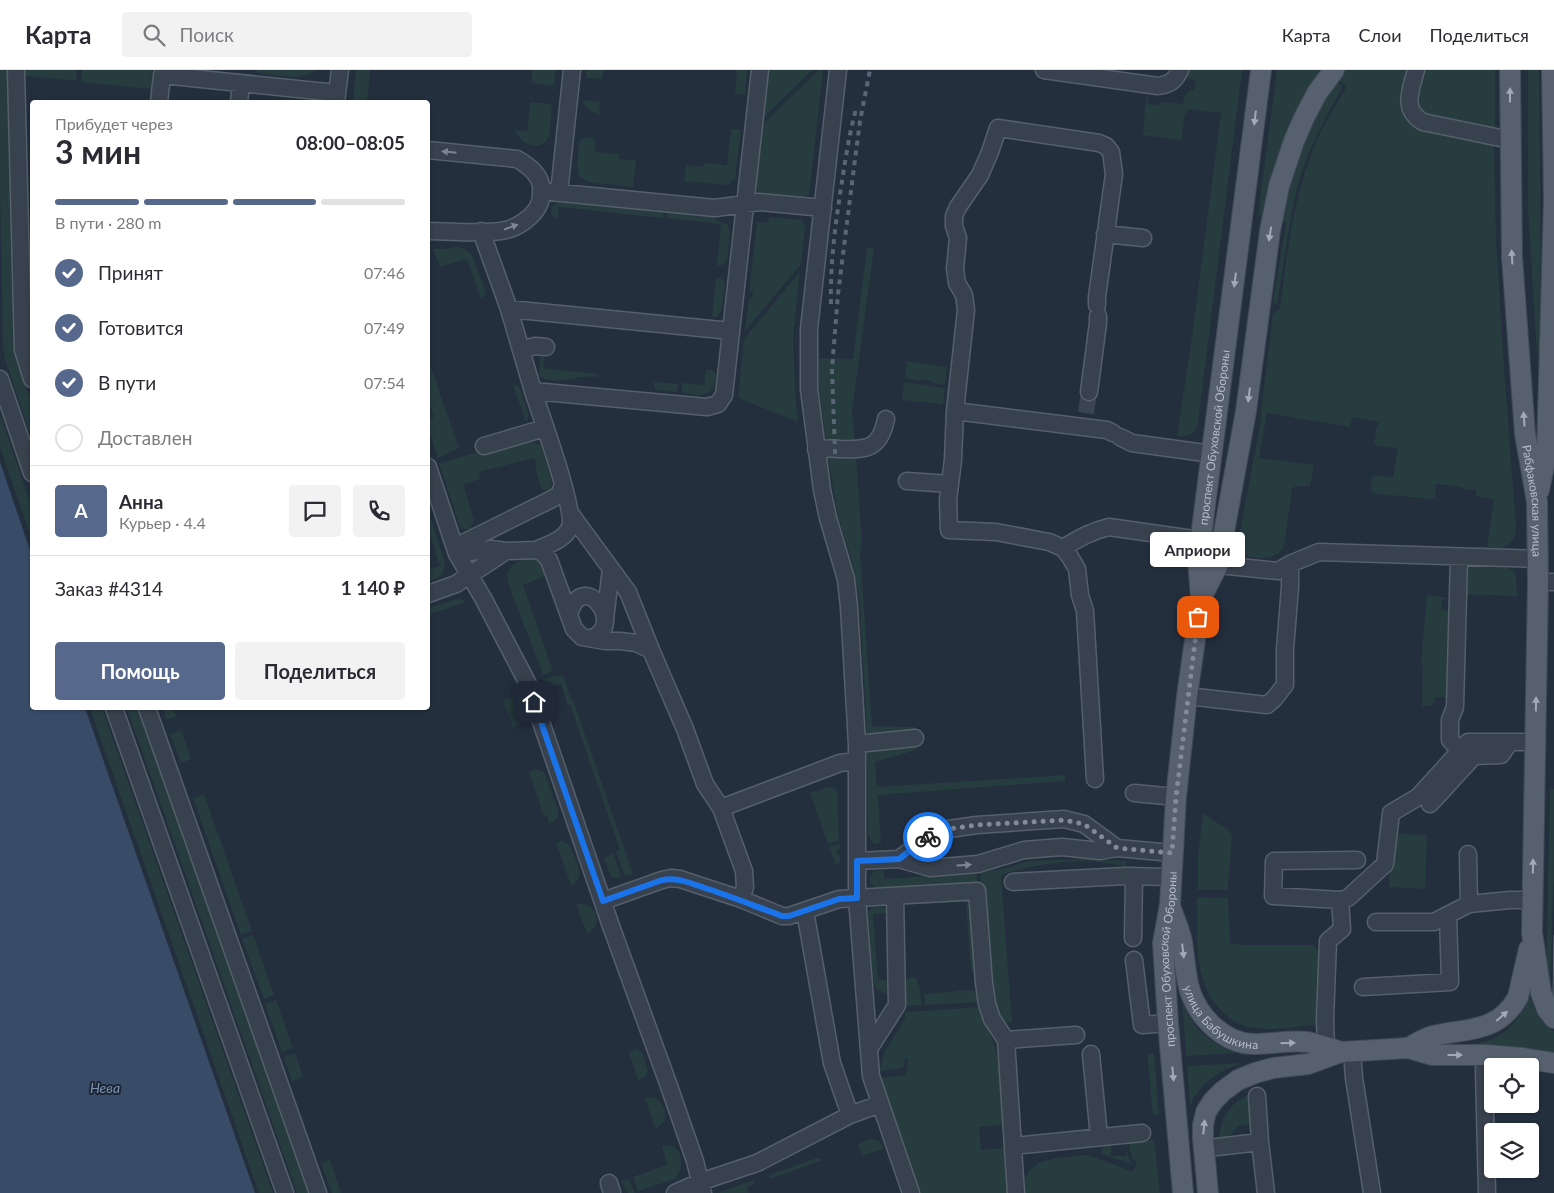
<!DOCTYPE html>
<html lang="ru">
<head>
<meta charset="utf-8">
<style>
  :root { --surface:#fff; --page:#f2f2f3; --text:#2b2b33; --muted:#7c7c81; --line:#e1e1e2; --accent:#56698c }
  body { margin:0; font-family:Lato,sans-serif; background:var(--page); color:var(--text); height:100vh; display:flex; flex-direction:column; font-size:19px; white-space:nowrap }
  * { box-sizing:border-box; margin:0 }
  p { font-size:16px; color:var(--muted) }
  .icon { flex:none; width:28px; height:28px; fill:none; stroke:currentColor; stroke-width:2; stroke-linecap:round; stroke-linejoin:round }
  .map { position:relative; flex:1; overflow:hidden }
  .sheet { position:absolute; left:30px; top:30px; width:400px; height:610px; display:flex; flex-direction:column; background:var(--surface); border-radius:5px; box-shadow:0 1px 4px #0004 }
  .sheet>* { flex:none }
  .buttons { position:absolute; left:1484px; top:988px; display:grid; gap:10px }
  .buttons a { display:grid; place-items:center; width:55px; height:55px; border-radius:5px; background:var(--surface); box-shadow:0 1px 4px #0004; font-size:25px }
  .pin { position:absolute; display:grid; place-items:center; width:42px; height:42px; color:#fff; margin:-21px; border-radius:10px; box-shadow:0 2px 8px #0006 }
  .courier { position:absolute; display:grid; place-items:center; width:50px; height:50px; margin:-25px; border:4px solid #1a73e8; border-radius:50%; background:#fff; color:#222; box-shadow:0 1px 6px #0007 }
  .bubble { position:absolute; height:35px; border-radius:5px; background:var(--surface); box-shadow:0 1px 4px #0004; font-size:16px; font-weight:700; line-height:35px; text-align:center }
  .overview em { font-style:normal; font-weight:700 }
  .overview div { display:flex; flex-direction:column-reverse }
  .overview { display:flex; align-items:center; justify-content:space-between; height:85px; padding:0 25px }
  h1 { font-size:32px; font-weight:700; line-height:38px }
  .bar { display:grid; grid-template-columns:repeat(4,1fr); gap:8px 5px; align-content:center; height:60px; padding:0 25px }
  .bar i { height:6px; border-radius:4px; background:var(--line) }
  .bar .on { background:var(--accent) }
  .bar p { grid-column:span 4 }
  .line { display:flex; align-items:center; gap:12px; padding:0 25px; border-top:1px solid var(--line) }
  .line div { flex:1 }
  .round { display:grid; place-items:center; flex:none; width:52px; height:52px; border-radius:5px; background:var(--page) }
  ol { padding:0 25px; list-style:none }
  li { display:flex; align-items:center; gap:15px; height:55px }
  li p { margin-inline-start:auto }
  li .icon { padding:5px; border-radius:50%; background:var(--accent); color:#fff; stroke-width:4 }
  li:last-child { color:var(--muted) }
  li i { width:28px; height:28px; border:2px solid var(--line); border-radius:50% }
  .primary-button { display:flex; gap:10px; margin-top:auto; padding:10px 25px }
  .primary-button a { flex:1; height:58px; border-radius:5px; background:var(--accent); color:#fff; font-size:20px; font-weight:700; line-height:58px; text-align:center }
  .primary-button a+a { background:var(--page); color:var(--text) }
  header { display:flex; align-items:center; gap:30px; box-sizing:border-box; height:70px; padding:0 25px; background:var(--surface); border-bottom:1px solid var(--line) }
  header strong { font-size:24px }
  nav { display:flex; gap:28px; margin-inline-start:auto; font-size:18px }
  .search { width:350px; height:45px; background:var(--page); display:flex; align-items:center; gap:12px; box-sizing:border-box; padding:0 18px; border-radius:5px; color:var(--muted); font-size:19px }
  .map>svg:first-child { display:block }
</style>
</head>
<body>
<header>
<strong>Карта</strong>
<div class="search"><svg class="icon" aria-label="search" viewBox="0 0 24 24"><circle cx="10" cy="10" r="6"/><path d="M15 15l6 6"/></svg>Поиск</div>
<nav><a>Карта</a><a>Слои</a><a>Поделиться</a></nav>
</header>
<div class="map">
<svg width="1554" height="1123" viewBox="0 0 1554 1123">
  <rect width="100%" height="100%" fill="#242f3e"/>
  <path fill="#263c3f" d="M0,0H8L14,278L32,335V369L6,292L3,279L0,118Z
    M25,0H77L76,11L25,6Z
    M82,0H152L151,19L81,12Z
    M257,0H315C303,13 273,4 257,3Z
    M356,0H370L367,32H353Z
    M533,0H555L554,14L552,16L531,13Z
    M586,0H603L602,9L586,8Z
    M737,0H747L745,25L735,23Z
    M767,0H812L763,48Z
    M819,0H823L809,125L802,128L763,124L759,123L756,117L762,55Z
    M1187,0H1242L1198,353C1195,364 1188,367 1177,366L1192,267L1221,43L1188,39L1185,44L1181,70L1143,65L1146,24L1148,29V34L1159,36V32L1183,34C1184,25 1185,22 1194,20L1196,11L1188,8Z
    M1277,0H1318L1343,16C1328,43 1313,70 1303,99C1289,142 1285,189 1277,234L1273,233L1286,152L1258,145Z
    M1323,0H1410L1403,36L1484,70L1494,75L1496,168L1504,297L1516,458C1515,481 1495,480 1477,479L1479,476L1487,477L1494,429L1476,426V420L1463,419L1462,417L1436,414L1435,429L1377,424L1373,422L1370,417L1373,405L1393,408L1398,379L1374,375L1376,361L1379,352L1352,347L1350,357L1267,343L1259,388L1314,395L1310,416H1296L1292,419L1284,477C1283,477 1279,483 1279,483C1269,491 1243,490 1237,479L1262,343L1261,342L1273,244L1280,238C1287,183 1293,129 1314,77C1322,56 1336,36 1347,16Z
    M1420,0H1495V58L1491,60L1424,46L1414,31Z
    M1528,0H1539L1541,186L1539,282L1537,283L1528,141Z
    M583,30L600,32L599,45L590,41L583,33Z
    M530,32L550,34L552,36L549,66C542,83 520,75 515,60L527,61Z
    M731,59L741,60L735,109L729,114L723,115L684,111L686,95L703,97L704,93L727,95Z
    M588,67L593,68V71H596L595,82L619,84V89L636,90L633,117L588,112L579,107L577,96L579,74L580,70Z
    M557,132L663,142V148L559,137L557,149L554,148L551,144L552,137Z
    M667,142L715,147V150L727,154L730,162L727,191L722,195L717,197L721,154L666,148Z
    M769,147L802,150L805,154V157L801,194L745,261L749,228H752L753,222H749L757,152L768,153Z
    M459,177L464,179L472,185L485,220V224L481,229L467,189L440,197L433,179H447L448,178Z
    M867,177L874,178L852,341L855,373L826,371L819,319L818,288L853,289Z
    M800,202L793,266L795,320L798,352L738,328L744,269Z
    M716,208L722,209L725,213L722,239L718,246L712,248Z
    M540,287H544L543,298L599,304L598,306C593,308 588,306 583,307C569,308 552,315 539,306Z
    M428,289L459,378L438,388L428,358V350L434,347L428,331Z
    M907,291L947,297L945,315L933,313V311L920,309L919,311L905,308Z
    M706,300H712L716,304C715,328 702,327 682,322V313L704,315Z
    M654,312L678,314V319L675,322L656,320L654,317Z
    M904,312L945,318L943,334L902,330Z
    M513,315L518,316L520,318L529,345L526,352Z
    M0,344L32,438V470L0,377Z
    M529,369L538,374L541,376L552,413L550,419L544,420L541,419L535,396L536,395L534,388L479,402L481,409L463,414L474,451L470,459H463L460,457L439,393L523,370Z
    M856,385L862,472L860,482L872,656L915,657V662L867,667L860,535L853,494L839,450L834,425L828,386Z
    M428,438L445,494C445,505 437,508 428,511V500L440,496L428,459Z
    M528,488H533L540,491L546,506L523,515L553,601L543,605L508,513C505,496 514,494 528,488Z
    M1468,494C1483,495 1504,492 1516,503L1517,526L1462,524L1463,500Z
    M1427,525L1453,529H1442L1441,540L1452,541L1450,627H1435L1432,636H1422L1423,595L1421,593Z
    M460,528L466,532L428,545V538Z
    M563,605L571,630H573L633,804L625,806L616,782L620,780L570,634L568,635L561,614L552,616H548L544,609L554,606L555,607Z
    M516,626C526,637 529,652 513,657L503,630Z
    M90,638H102L273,1123H259Z
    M127,638H138L308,1123H297Z
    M163,638H173L176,646L166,650Z
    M181,660L191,689L181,693L170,664Z
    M916,675V680L875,692L877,717L1065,705V711L878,725L881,773L875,774L872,772L868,764L867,680Z
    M536,699L544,702L558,740C559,748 556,751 549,753L547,746H544L529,702Z
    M828,717H831L837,720L839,771L828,774L810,723Z
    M1550,719H1554V791L1550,923L1546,910Z
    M204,724L252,861L241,865L193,728Z
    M1203,743L1228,760L1232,765L1228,820H1198V787Z
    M1392,763L1427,765L1425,819L1389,817Z
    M561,771L570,775C574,787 588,809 571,815L556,773Z
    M839,774L840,778L837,779V785H840V793L835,794L829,777Z
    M613,783L621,807H611L604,788Z
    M1084,789L1127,791L1126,796C1112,794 1097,791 1083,791C1055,792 1027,796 1001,805L1012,953L999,950L992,936L983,813H981L980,802L998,800L1029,791Z
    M883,800L885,809L976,802L977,813L877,819L870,813V805L875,801Z
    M1197,827L1228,828L1230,873L1244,875H1314C1327,888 1321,935 1320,954C1299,956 1276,961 1255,958C1240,956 1228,949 1219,938C1192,909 1198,864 1197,827Z
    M964,830L971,835L977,900L971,901L966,832L925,834V833Z
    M582,833C596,835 604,856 587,863L576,835Z
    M875,836L883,837L887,840L885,843L873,844L878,909L887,910L889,911L890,921L886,924L876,918L873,910L868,844L870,840Z
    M253,865L274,925L264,929L242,869Z
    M914,907L917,909L918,915H919L922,935L905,936L904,912L908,908Z
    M959,920C973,922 975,916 982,932L925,935L924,924L958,921Z
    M1530,927L1531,928C1535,942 1540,953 1554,961V985L1478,975L1479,973C1507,967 1517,952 1530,927Z
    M276,930L293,978L282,982L265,934Z
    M1182,931C1191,956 1211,976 1237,983L1186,986Z
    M983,937L998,990L1003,1055L979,1057L981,1080L1005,1078L1008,1123H920L881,1008L906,1005L908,989L905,988L903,998L880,1001L881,995L885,981L905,949V942Z
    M636,979L643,983L648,1002L646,1006L638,1010L629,982Z
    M295,983L303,1007L292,1011L284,987Z
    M1147,984H1154L1159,1044L1153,1045Z
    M1243,993C1221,1000 1200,1012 1191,1034L1190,1035L1187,996Z
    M1254,1022L1253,1051L1250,1054L1238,1056L1227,1070H1219C1220,1046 1232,1031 1254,1022Z
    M649,1027C665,1027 673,1053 655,1058L645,1029Z
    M869,1069L879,1071L884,1078L862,1086L858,1074Z
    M1154,1070L1160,1123H1023C1024,1095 1041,1090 1065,1087C1071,1087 1078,1085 1085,1085C1094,1086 1122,1098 1133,1102L1137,1091L1133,1090L1130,1081L1129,1072Z
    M1127,1072V1079L1125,1073L1111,1074V1086H1126V1082H1127L1132,1094L1101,1084C1103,1070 1116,1073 1127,1072Z
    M668,1075C684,1077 684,1099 675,1109L638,1121L633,1107L667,1095L662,1077Z
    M817,1088L823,1090L770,1109L768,1105Z
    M330,1090L341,1123H332L321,1093Z
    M629,1109L635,1123H628L621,1111Z
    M754,1110L755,1114L747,1117L749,1123H720V1122Z"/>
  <path fill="#394c67" d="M0,392L32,486V638H85L255,1123H0Z"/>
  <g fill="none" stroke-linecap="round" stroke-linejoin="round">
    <path stroke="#3a4453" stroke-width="16" stroke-dasharray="16 8" stroke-linecap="butt" d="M1086,343L1089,322"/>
    <g stroke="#565f6c" stroke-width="19">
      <path id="minor" d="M16,0L23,280L32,309
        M838,0L809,259V319L822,420L828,448L846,509L849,537L857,674V828L871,1006L911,1123
        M1044,0L1158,16C1170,14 1175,11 1180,0
        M1416,0C1411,20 1401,39 1423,52L1510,70
        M159,32L162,5L337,23
        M239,32L241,13
        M336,32L340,0
        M428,80L517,89C529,96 543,106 541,121C541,124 541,129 540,132C535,147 516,159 501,161C477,164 451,161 428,161
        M541,121L715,138L759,132L823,138
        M559,123L572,0
        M481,161L509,239L533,321L707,337L718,334L724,325L760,0
        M1105,164L1143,168
        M509,239L731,261
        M521,280L535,276L546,277
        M0,309L32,403
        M533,321C540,343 576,441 570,457C565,470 547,475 536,480
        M1089,322L1098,253V246
        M955,341L1107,360L1113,363
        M1120,367L1132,373L1212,384
        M484,376L545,358
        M816,379C824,379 832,378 840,379C867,380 880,379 886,349
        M428,397L457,484L483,528L528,614L611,856L669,1016L695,1091L703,1123
        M907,411L950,414
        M570,443L628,522L651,580L685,659L705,714L721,738L744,801L745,817L741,829
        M455,477L552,429L559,425L563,415
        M1063,478C1078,469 1091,461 1109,457L1200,470
        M457,484L491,479L506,481L536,480L543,483L549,490L574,559L582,567L605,571H620L636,573L651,580
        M1459,487L1455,637L1450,650V670L1459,680
        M1218,495L1278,501L1290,494L1319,482L1538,489
        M1538,512H1554
        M428,524L456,514L506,481
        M569,545C582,497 627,554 592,568
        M605,549L611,499
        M1187,626L1267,635L1274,629L1285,615V579L1290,517V494
        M114,638L285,1123
        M147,638L318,1123
        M857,674L915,668
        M1095,709L1085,541L1080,525L1077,499L1070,487L1063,478L1049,472L996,462L949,460L948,430L953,390L955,341L966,240L964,225L957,213L955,199L958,168L954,156V146L958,137L980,105L990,82L998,58L1099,73L1106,76L1111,82L1114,104L1097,227V235
        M1134,723L1176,727
        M1430,734L1474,686L1501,685L1510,672
        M721,738L840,693L857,691
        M1468,784L1469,834
        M899,789L929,766L949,759L977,755L1064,749L1084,754L1117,778
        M857,791L899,789L930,798L978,794L1024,780L1062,777L1100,781L1117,778L1172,783
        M1013,812L1125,806L1171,807
        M1340,830L1348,828L1385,794L1391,743L1418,727L1468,672H1536
        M603,831L662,810L671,808L680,809L741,829L782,846H789L839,829L977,821L984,913L987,934L992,949L1006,970L1016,1123
        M805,841L832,993L850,1045
        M1376,852H1434L1469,834L1510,830H1533
        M1133,868L1134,806
        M1134,890L1142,955L1168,953
        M1363,917L1450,912L1448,845
        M1006,970L1076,965
        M1326,977L1325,949L1328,871L1342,859L1340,830L1273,826L1274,791L1357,790
        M869,979L897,935L895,826
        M1352,981L1354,1008L1372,1123
        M1091,984L1099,1067
        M1485,985L1484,1001L1487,1123
        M1260,1072L1266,1123
        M1013,1076L1142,1063
        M1217,1077L1260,1072L1257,1026
        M609,1113L612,1123
        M675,1123L700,1112L757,1093L850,1045L880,1034"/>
    </g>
    <g stroke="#414a57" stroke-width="22">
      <g id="major">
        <path id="s1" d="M1510,0L1512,187L1525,364L1537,432L1538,512L1532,863L1541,923L1547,939L1554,948"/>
        <path d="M1539,420L1547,381L1554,130L1552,0"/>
        <path d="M1201,528L1218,495L1246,341L1270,161L1279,116L1294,71L1304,48L1317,23L1334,0"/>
        <path id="s2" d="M1170,836C1174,848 1180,860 1182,872C1185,889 1185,905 1190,921C1199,948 1225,974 1254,974C1272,974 1290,970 1308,972C1319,974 1330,978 1341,982"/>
        <path d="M1408,978C1416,974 1424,968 1433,966C1468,958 1498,963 1518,927L1529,879"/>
        <path id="s3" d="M1183,1123L1168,953L1163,873L1170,834L1176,727L1187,626L1201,528L1198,490L1261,0"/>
        <path d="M1208,1123L1203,1069V1055L1206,1042L1213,1031L1223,1021L1238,1010L1255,1003L1273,998L1308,994L1341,982L1408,978L1432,985H1485L1522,988L1554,993"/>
      </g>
    </g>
    <use href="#minor" stroke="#38414e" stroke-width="16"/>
    <use href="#major" stroke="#56606e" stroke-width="20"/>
    <path stroke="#5a6575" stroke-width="1" d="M1554,865L1553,927L1554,951"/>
    <path stroke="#5a6575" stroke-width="4" stroke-dasharray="5 5" stroke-linecap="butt" d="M831,234C830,195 835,157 841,118C845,92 849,65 856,39
      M835,384L832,299L838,224L853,105L860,51L870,0"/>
  </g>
  <defs><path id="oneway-solid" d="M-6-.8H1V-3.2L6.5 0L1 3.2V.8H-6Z" transform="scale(1.25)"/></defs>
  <g fill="#a1aab7">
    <use href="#oneway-solid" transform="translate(1510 25) rotate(-90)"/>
    <use href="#oneway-solid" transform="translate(1255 48) rotate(97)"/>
    <use href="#oneway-solid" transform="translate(1270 164) rotate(99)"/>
    <use href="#oneway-solid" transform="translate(1512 187) rotate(-93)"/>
    <use href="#oneway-solid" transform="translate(1235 210) rotate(97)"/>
    <use href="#oneway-solid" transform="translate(1249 325) rotate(97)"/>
    <use href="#oneway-solid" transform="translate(1524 349) rotate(-94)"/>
    <use href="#oneway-solid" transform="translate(1536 634) rotate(-89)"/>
    <use href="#oneway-solid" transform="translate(1533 796) rotate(-89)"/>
    <use href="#oneway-solid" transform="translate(1183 881) rotate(83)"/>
    <use href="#oneway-solid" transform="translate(1502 946) rotate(-41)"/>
    <use href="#oneway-solid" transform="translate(1288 973) rotate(-2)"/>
    <use href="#oneway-solid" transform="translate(1455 985)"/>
    <use href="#oneway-solid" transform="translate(1173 1004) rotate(85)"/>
    <use href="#oneway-solid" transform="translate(1204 1057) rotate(-84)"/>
  </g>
  <g fill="#7c8592">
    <use href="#oneway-solid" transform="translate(449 82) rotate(-174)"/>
    <use href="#oneway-solid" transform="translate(511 157) rotate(-20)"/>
    <use href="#oneway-solid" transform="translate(964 795) rotate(-4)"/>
  </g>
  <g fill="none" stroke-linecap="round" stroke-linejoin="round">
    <path stroke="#828b98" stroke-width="5" stroke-dasharray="0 9" d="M928,767L949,759L977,755L1064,750L1084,754L1117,778L1172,783L1176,727L1198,547"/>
    <path stroke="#1a73e8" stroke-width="6" d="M534,632L603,831L662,810C678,807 693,814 708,819C733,827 757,837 782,846H789L839,829L857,828V791L899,789L928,767"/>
  </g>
  <g text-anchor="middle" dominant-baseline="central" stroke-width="4" stroke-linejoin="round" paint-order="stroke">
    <g font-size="12" fill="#b4bcc9" stroke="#1d2633">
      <text stroke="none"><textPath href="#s3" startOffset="760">проспект Обуховской Обороны</textPath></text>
      <text stroke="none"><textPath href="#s1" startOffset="432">Рабфаковская улица</textPath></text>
      <text stroke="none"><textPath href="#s3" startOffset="235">проспект Обуховской Обороны</textPath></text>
      <text stroke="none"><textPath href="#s2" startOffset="131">улица Бабушкина</textPath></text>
    </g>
    <g font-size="14" font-style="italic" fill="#7c92b1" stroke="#1d2633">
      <text x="105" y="1017">Нева</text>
    </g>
  </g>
</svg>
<div class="buttons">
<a><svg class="icon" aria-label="locate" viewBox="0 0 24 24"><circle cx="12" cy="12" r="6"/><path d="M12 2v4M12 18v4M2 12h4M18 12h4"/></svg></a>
<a><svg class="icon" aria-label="layers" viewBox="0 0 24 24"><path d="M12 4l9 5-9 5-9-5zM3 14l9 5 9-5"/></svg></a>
</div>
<div class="pin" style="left:1198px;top:547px;background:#ea580c"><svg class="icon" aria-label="bag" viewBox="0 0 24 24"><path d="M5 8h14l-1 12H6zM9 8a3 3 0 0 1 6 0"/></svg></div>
<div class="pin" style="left:534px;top:632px;background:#1f2937"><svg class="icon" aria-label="home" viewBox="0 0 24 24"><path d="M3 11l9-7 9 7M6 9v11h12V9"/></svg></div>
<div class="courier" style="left:928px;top:767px"><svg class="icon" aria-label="bike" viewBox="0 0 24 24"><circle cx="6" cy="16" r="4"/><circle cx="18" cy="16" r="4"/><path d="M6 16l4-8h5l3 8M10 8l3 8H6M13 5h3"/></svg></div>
<div class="bubble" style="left:1150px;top:462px;width:95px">Априори</div>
<section class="sheet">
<div class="overview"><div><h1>3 мин</h1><p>Прибудет через</p></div><em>08:00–08:05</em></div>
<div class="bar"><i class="on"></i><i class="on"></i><i class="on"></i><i></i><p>В пути · 280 m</p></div>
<ol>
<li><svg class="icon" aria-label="check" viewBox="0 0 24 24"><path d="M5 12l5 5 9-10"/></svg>Принят<p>07:46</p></li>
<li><svg class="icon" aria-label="check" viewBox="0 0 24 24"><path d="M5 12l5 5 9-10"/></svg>Готовится<p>07:49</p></li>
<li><svg class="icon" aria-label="check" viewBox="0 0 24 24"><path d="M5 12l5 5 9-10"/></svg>В пути<p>07:54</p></li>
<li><i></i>Доставлен</li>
</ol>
<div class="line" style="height:90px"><b class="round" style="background:var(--accent);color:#fff">А</b><div><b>Анна</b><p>Курьер · 4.4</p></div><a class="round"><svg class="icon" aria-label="chat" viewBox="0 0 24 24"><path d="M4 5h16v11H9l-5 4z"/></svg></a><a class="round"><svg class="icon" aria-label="phone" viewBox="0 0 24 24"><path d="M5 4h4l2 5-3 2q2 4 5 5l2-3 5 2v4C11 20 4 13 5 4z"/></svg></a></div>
<div class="line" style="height:65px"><div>Заказ #4314</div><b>1 140 ₽</b></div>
<div class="primary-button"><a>Помощь</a><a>Поделиться</a></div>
</section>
</div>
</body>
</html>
